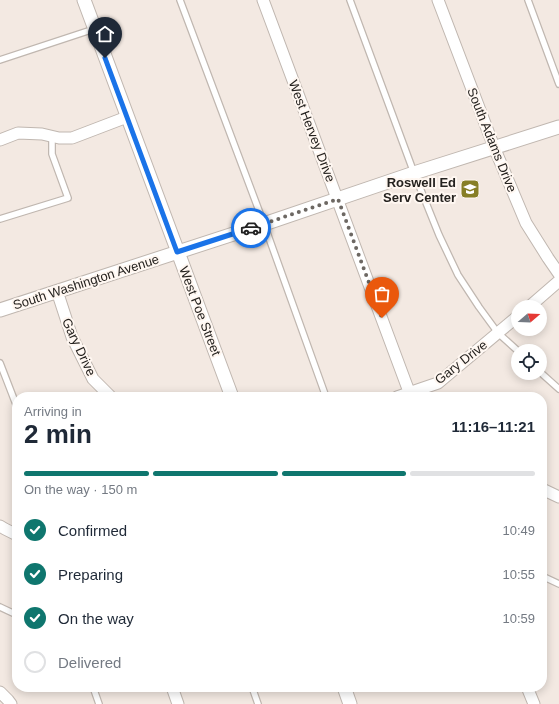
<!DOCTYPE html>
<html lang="en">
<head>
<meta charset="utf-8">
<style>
  :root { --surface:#fff; --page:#f6f6f7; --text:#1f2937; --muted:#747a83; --line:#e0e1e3; --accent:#0f766e }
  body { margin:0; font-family:Arial,sans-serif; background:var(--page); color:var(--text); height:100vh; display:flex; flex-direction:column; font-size:15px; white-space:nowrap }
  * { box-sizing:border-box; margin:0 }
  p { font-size:13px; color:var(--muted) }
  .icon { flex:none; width:22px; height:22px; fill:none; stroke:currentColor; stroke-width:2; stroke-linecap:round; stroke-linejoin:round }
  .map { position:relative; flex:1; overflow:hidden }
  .details { position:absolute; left:12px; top:392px; width:535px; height:300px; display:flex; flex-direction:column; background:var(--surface); border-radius:16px; box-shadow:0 2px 10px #0003 }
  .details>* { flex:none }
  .needle { width:26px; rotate:71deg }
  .fabs { position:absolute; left:511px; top:300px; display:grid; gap:8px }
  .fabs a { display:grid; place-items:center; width:36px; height:36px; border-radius:50%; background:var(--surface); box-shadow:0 2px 10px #0003; font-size:20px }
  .pin { position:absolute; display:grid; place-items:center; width:34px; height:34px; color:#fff; margin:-41px -17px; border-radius:50% 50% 50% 0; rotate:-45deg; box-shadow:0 0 4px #0007 }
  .pin .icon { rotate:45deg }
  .courier { position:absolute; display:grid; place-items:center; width:40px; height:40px; margin:-20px; border:3px solid #1a73e8; border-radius:50%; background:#fff; color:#222; box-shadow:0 1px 5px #0007 }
  .summary em { font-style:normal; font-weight:600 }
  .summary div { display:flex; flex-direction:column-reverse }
  .summary { display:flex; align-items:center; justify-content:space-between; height:68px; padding:0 12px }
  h1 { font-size:26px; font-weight:600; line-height:30px }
  .bar { display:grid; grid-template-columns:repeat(4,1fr); gap:6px 4px; align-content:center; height:48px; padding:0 12px }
  .bar i { height:5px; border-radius:3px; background:var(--line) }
  .bar .current { background:var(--accent) }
  .bar p { grid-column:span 4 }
  ol { padding:0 12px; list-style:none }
  li { display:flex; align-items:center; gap:12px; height:44px }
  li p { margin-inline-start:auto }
  li .icon { padding:4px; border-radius:50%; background:var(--accent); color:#fff; stroke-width:4 }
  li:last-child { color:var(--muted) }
  li i { width:22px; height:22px; border:2px solid var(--line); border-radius:50% }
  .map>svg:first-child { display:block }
</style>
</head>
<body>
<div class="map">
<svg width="559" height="704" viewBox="0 0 559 704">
  <rect width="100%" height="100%" fill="#f3e9e2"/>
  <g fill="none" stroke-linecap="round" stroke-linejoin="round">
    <g stroke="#c0b7b0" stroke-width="8">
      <path id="service" d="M180,0L264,224L326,397
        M350,0L414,173L439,235L458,275L479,307L498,333L518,351
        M528,0L559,84
        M0,60L94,29
        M0,219L68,198L52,154V136
        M0,363L17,407
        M540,372L559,389
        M542,576L559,584
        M0,607L17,615
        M93,687L99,704
        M252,687L258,704"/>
    </g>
    <g stroke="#c0b7b0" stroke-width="13">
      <path id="minor" d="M263,0L411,397
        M438,0L494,147L526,223L548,258L559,274
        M0,140L18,133L42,134L59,138H72L127,117
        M57,291L72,337L93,379L111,397
        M529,307L559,281
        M397,397L438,383L518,316
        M542,489L559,497
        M0,526L5,529L17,535
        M172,687L178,704
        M527,687L534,704
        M0,692L8,700L11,704"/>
    </g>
    <g stroke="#c0b7b0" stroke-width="15">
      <path id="tertiary" d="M84,0L232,397
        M0,310L264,224L414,173L559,127
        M344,687L350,704"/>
    </g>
    <use href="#service" stroke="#fff" stroke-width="5.5"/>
    <use href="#minor" stroke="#fff" stroke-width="11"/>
    <use href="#tertiary" stroke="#fff" stroke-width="13"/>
  </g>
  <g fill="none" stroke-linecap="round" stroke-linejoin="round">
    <path stroke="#6d6863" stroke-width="4" stroke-dasharray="0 7.2" d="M251,228L338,199L382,318"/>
    <path stroke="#1a73e8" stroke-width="5" d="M105,58L177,252L251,228"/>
  </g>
  <defs>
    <g id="school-square" transform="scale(1)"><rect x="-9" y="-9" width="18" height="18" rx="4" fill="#877f26" stroke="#fff7f1"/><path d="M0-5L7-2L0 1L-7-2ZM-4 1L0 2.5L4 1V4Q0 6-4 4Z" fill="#fff"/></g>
  </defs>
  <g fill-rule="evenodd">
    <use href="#school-square" x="470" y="189"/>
  </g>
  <g text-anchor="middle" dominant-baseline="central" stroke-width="4" stroke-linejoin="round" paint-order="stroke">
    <g font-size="13" fill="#25221f" stroke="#fff7f1">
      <text transform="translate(312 131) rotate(69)">West Hervey Drive</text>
      <text transform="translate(492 140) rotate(68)">South Adams Drive</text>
      <text transform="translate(86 282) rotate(-18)">South Washington Avenue</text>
      <text transform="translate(200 311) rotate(69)">West Poe Street</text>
      <text transform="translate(79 347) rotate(65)">Gary Drive</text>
      <text transform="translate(461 362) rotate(-38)">Gary Drive</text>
    </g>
    <g font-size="13" font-weight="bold" fill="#25221f" stroke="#fff7f1" text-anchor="end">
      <text x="456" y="182">Roswell Ed<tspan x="456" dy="15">Serv Center</tspan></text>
    </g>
  </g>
</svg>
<div class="fabs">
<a><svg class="needle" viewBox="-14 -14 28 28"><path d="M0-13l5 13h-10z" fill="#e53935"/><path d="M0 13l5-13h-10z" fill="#747a83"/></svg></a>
<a><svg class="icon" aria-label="locate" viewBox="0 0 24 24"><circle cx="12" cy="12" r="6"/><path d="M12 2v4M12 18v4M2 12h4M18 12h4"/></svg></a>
</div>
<div class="pin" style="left:382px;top:318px;background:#ea580c"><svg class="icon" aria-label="bag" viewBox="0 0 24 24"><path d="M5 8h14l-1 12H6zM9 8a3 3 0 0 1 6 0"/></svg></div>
<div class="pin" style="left:105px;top:58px;background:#1f2937"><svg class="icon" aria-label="home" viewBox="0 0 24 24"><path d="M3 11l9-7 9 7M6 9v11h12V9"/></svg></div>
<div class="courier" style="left:251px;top:228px"><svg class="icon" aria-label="car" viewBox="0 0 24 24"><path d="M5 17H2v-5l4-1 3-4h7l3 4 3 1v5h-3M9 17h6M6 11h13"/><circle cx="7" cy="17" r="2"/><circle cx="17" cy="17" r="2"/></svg></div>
<section class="details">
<div class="summary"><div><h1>2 min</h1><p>Arriving in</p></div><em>11:16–11:21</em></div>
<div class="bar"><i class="current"></i><i class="current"></i><i class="current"></i><i></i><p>On the way · 150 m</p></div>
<ol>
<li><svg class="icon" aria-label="check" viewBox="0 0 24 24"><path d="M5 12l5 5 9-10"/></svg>Confirmed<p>10:49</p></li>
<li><svg class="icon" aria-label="check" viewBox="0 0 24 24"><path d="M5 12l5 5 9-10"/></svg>Preparing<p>10:55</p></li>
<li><svg class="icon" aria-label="check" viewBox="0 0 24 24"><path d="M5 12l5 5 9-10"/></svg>On the way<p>10:59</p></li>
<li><i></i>Delivered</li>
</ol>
</section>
</div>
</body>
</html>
